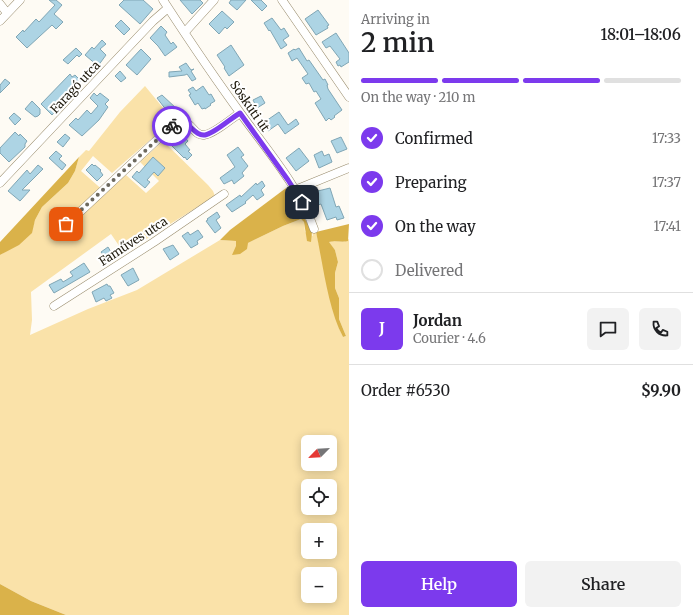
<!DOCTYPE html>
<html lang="en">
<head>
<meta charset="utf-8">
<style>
  :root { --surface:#fff; --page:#f2f2f2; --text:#202124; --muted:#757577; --line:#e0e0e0; --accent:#7c3aed }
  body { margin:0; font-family:Merriweather,serif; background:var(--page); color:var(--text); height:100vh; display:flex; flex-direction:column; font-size:15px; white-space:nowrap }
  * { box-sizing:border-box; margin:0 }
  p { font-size:13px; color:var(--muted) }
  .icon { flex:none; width:22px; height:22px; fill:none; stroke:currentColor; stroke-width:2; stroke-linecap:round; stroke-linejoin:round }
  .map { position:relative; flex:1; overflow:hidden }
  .drawer { display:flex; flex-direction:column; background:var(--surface); width:344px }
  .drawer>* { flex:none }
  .needle { width:26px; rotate:246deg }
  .buttons { position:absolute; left:301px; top:435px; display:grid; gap:8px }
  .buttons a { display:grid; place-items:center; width:36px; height:36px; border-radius:6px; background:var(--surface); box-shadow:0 2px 10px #0003; font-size:20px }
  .pin { position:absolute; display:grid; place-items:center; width:34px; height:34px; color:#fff; margin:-17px; border-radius:8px; box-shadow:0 2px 6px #0006 }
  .courier { position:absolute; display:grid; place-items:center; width:40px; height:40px; margin:-20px; border:3px solid #7c3aed; border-radius:50%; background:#fff; color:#222; box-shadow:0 1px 5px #0007 }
  .summary em { font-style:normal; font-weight:600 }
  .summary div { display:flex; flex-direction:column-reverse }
  .summary { display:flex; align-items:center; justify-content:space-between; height:68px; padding:0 12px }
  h1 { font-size:26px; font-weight:600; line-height:30px }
  .bar { display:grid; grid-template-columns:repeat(4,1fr); gap:6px 4px; align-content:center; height:48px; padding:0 12px }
  .bar i { height:5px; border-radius:3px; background:var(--line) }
  .bar .on { background:var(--accent) }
  .bar p { grid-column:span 4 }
  .line { display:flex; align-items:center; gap:10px; padding:0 12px; border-top:1px solid var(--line) }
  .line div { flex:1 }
  .round { display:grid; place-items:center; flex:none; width:42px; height:42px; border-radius:6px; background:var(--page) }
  ol { padding:0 12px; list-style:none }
  li { display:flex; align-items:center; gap:12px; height:44px }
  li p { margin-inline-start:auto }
  li .icon { padding:4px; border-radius:50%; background:var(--accent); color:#fff; stroke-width:4 }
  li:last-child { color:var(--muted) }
  li i { width:22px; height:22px; border:2px solid var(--line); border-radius:50% }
  .primary-button { display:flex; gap:8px; margin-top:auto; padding:8px 12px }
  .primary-button a { flex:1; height:46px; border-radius:6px; background:var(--accent); color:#fff; font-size:16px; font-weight:600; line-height:46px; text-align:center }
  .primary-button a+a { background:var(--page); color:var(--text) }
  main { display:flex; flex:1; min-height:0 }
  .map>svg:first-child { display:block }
</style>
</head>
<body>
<main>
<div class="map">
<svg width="349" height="615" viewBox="0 0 349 615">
  <rect width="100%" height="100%" fill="#fefbf4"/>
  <path fill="#fae2a9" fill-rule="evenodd" d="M145,86L173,120L112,173L93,156L81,171L105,192L126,175L146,193L159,181L140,162L163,141L208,185L213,191L215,196L124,253L111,234L31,292L32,320L30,335L88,309L137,290L220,240L236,241V246L248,243L283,226L301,219L304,222L305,232L313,236L312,232H316L339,328L343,337L346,336L339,319V298L335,288V273L338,262L335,250L328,242L332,241L344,242L349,239V615H66L31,601L0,584V255L2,254L31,233L35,220L42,207L68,183L75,171L79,157L86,150L89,151L120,112ZM308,442H330V464H308ZM308,486H330V508H308ZM308,530H330V552H308ZM308,574H330V596H308Z"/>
  <path fill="#dab24a" d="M79,157L75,171L68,183L42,207L35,220L32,233L19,245L0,255V242Z
    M286,188L291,193L312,232L311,242L307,241L304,222L301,219L283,226L248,243L247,249L240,254L232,255L236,246V241L220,240L230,230Z
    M349,224L348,241C342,243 335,240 329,242L335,250L338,262L335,273V288L339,298V319L346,336L343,337C328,309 323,264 316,232Z
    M0,584L31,601L66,615H0Z"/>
  <path fill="#add4e4" stroke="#80a6b5" d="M49,0H56L62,5L54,14L63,22L56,29L52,25L27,48L16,37L23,30L24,32L36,19L39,22L55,5Z
    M124,0H143L153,9L140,24L119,5Z
    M180,0H200L203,3L192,14Z
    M231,0H246L237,10L229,3Z
    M251,0H261L267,6L262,11Z
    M318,10L329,25L327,26L328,28L316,35L305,19Z
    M222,11L234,22L227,29L225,27L219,34L209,24Z
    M272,18L281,30L284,28L289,36L283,40L287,45L281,49L270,30L269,31L264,23Z
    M121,20L130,29L124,35L115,26Z
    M161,26L167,32L165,35L171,44L173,42L177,47L165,56L158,46L150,38Z
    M336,33L349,53V62L341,67L340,65L338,66L336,62L340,59L330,46L326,48L322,42Z
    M102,40L106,44L100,49L106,55L98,66L85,55L92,47L94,49Z
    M231,45L244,65L229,76L224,68L225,67L217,55Z
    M76,48L82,54L79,57L77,55L68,64L63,60Z
    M299,48L307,61L309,60L323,80L325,79L328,85H327L328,89L342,110L334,116L335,117L331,120L329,118L326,121L315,103L321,99L316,91L314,92L309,83L306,84L302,78L308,74L297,58L292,61L288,53L294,49L295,50Z
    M141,49L151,59L137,75L126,65Z
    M186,63L191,70L194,69L191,71L196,79L192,81L187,74L185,75L169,77V72L182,71L179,67Z
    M120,71L126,78L121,82L115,76Z
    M70,74L72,77L75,75L81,81L59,105L56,109L57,110L52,115L41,104Z
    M5,79L10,83L0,93V85Z
    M203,86L209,95L211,94L215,101L210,104L211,105L205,109V108L202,109L198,103L195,105L189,95L191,94L188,90L193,87L196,91Z
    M94,93L97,96L100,93L109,100L105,104L108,107L99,120L82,136L69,125L76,118L78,120L87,110L91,114L98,106L90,98Z
    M162,95L177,109L170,115L157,98Z
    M261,96L265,103L257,108L253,100Z
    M32,101L40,109V114L38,116L35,117L25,109Z
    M279,112L288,125L296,119L299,124L285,134L278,124L268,131L263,123Z
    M14,113L21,119L15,125L9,118Z
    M15,132L19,136L20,134L27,141L25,144V147L9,162L0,153V148Z
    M65,134L70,138L63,147L57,142Z
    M183,135L188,141L185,144L190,150L188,151L192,155L187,160L185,157L184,158L169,143L175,137L178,140Z
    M341,137L347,149L337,153L331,141Z
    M238,147L244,155L241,157L248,166L242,173L244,176L234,184L232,180L224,184L220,178L235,167L227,155Z
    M299,148L309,161L296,171L286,158Z
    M56,151L62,156L59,159L66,165L62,170L49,158Z
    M322,151L324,156L329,154L332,162L319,168L314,155Z
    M153,157L165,168L158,176L154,172L147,180L150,182L145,188L132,177L137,171L139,173Z
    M92,164L94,166L95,165L101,170L100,171L103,175L97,181L86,170Z
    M38,165L43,169L22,190H30L20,201L8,191L27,170L30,174Z
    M262,181L265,186L261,190L264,195L257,200L253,195L245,202L246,203L232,212L226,205L240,195L241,197L256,183L257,185Z
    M330,188L336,207L339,206L344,218L337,220L336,217L327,220L321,204L318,205L314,192Z
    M217,212L220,217L216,220L221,228L215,233L206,221L208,220L207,219Z
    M198,230L203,237L197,241L198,244L191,248L182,236L188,232L190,235Z
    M173,245L179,254L170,260L163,249Z
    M108,247L114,257L104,264L100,259L104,256L101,252Z
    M84,263L90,272L54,293L49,285L61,279L63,282L73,276L70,272Z
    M133,268L139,280L128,286L121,275Z
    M107,284L108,286H110L114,293L110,295L112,298L106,301L104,298L96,302L92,292Z"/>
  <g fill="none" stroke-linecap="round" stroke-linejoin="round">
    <g stroke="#978a6b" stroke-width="9">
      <path id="minor" d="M163,0C189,40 216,80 244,118C268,151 301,190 314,229
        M282,0L349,97
        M0,4L7,13
        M0,21L20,0
        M185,32L214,0
        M0,183L153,21L168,8
        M295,190L349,168
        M67,224L174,124C177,123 181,122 183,122C193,123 194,136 204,135C214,134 232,118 240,113
        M54,306L154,242L224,194"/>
    </g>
    <use href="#minor" stroke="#fff" stroke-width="8"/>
  </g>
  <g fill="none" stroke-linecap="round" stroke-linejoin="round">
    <path stroke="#6d695e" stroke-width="4" stroke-dasharray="0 7.2" d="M66,224L172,126"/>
    <path stroke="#7c3aed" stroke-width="5" d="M172,126C188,113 192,137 205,135C214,134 231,118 240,113L288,180L302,202"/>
  </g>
  <g text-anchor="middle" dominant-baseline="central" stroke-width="4" stroke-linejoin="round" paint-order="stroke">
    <g font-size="12" fill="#1f1a0d" stroke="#fff">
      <text transform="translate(75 87) rotate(-47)">Faragó utca</text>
      <text transform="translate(250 106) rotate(55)">Sóskúti út</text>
      <text transform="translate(133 241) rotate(-33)">Faműves utca</text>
    </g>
  </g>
</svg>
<div class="buttons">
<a><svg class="needle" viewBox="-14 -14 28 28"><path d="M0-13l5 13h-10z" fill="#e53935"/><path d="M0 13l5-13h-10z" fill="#757577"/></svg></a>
<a><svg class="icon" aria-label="locate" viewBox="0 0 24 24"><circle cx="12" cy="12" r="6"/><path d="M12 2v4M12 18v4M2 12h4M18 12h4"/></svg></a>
<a>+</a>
<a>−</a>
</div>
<div class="pin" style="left:66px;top:224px;background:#ea580c"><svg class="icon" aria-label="bag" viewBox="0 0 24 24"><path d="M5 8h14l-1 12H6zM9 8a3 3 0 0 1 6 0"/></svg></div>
<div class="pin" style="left:302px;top:202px;background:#1f2937"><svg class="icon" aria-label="home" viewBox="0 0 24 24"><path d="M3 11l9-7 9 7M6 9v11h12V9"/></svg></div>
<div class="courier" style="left:172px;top:126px"><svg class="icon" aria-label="bike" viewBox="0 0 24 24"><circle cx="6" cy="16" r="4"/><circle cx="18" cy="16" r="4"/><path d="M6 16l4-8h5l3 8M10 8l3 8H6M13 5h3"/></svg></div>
</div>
<section class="drawer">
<div class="summary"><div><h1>2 min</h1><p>Arriving in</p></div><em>18:01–18:06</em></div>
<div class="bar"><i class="on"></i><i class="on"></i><i class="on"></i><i></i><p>On the way · 210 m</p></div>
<ol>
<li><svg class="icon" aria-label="check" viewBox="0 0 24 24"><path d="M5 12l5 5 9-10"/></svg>Confirmed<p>17:33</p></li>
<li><svg class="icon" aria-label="check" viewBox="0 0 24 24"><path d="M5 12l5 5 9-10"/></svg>Preparing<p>17:37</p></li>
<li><svg class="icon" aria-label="check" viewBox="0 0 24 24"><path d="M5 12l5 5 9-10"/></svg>On the way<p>17:41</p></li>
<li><i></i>Delivered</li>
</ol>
<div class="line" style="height:72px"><b class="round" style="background:var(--accent);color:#fff">J</b><div><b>Jordan</b><p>Courier · 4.6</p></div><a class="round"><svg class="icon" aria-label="chat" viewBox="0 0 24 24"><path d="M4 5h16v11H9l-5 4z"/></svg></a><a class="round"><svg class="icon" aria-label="phone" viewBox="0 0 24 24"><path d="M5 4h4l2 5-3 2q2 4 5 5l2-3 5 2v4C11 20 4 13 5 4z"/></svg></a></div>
<div class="line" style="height:52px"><div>Order #6530</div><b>$9.90</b></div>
<div class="primary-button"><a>Help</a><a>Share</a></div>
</section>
</main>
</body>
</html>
